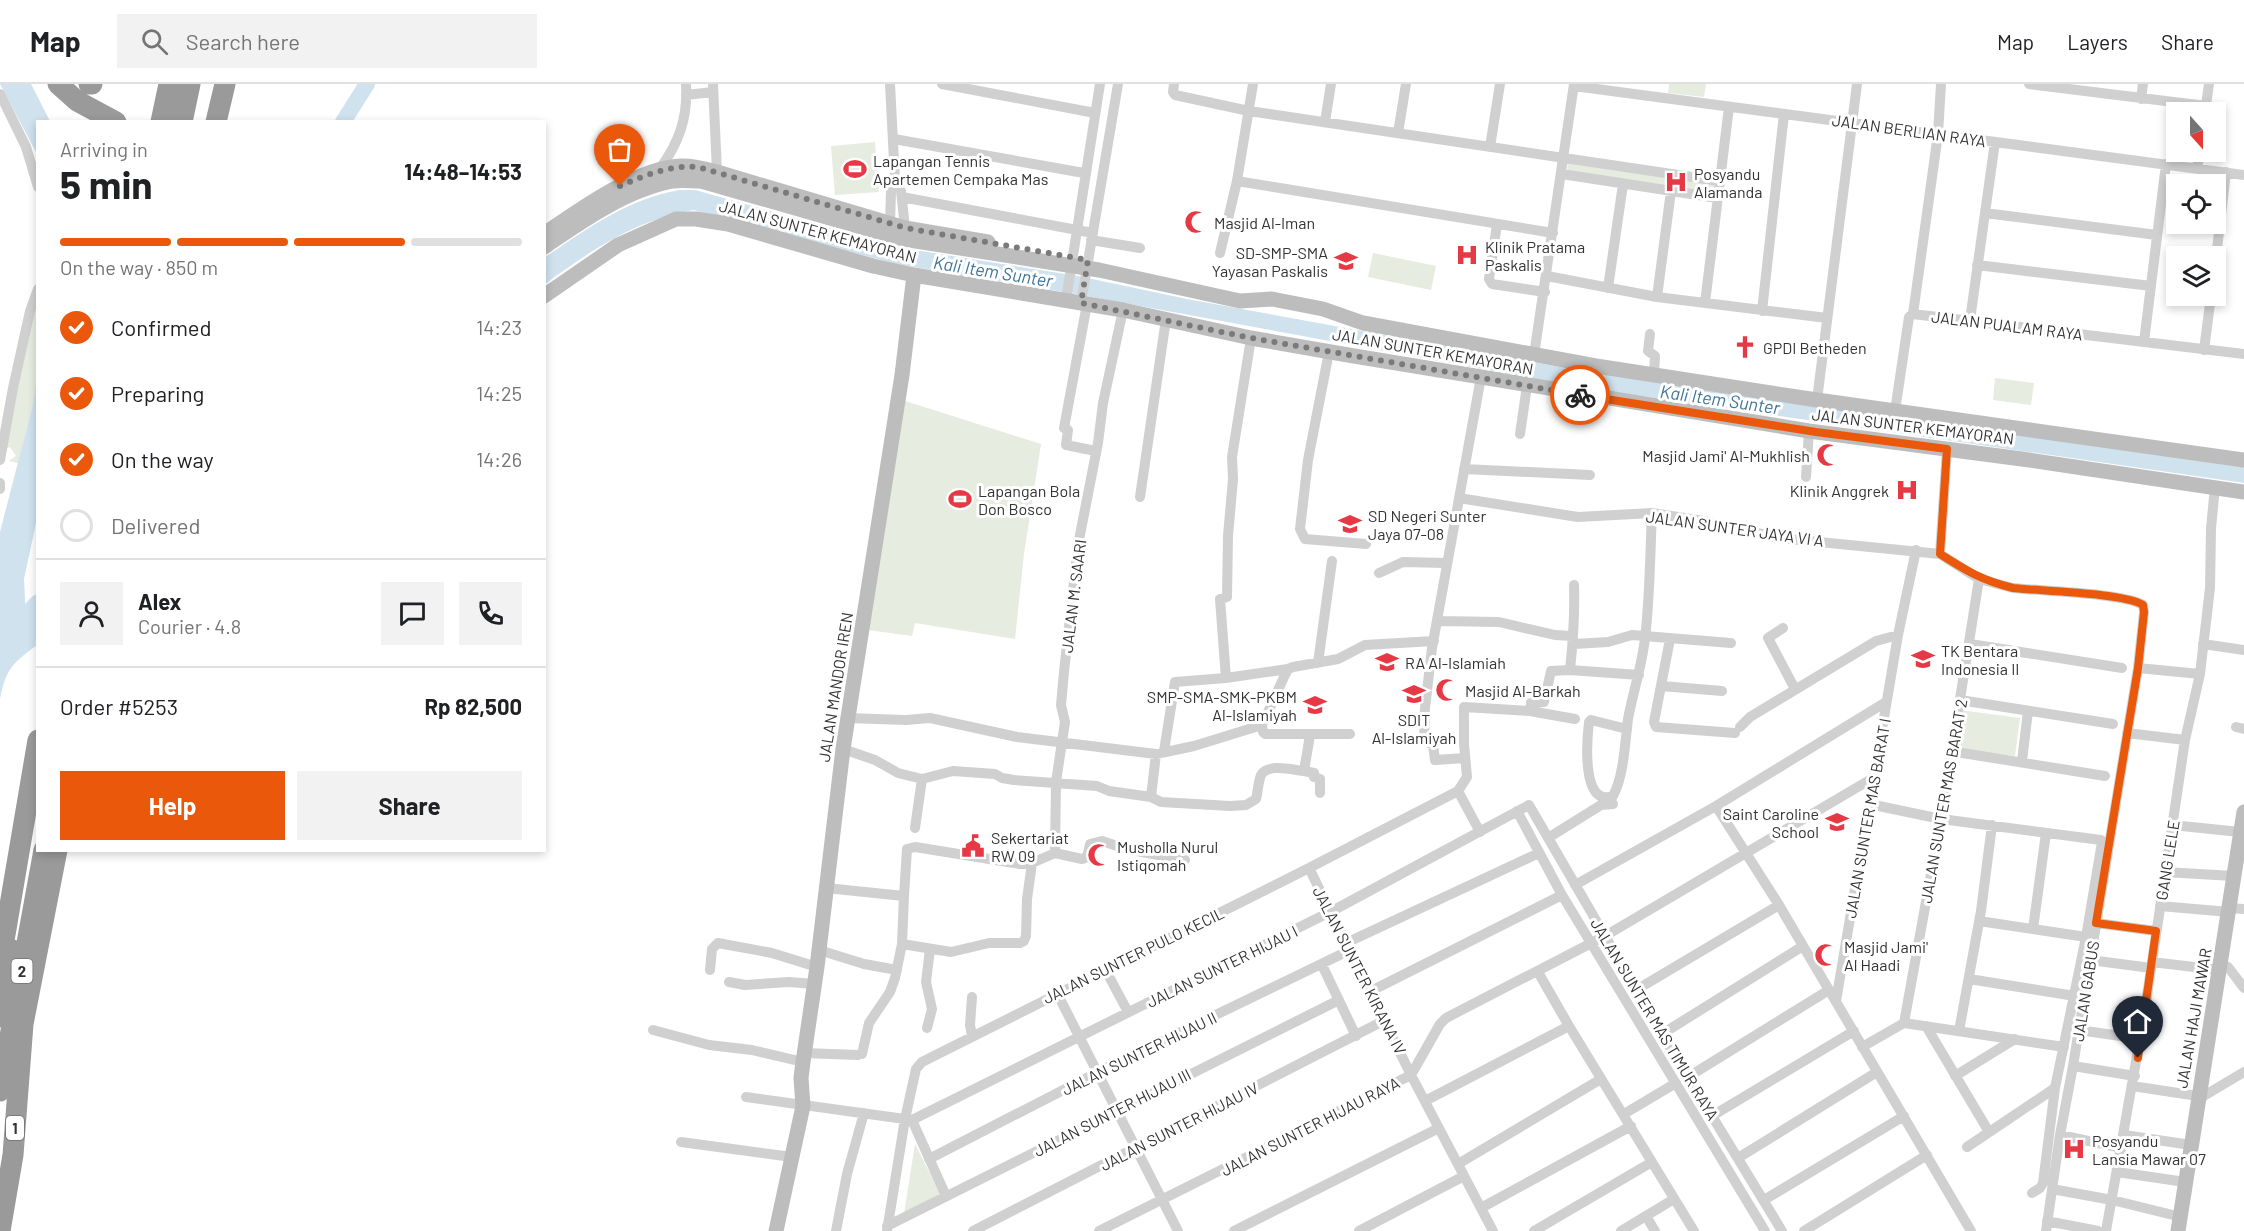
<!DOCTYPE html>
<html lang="en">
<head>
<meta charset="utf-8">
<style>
  :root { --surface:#fff; --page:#f2f2f2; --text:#202124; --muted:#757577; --line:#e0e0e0; --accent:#ea580c }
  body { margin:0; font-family:Barlow,sans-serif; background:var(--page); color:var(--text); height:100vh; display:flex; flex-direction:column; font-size:22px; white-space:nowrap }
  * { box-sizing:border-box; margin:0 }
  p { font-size:20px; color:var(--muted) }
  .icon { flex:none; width:33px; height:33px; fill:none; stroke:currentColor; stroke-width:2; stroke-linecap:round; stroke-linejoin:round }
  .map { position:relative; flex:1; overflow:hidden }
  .side { position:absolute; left:36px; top:36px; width:510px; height:732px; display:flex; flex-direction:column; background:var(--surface); border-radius:0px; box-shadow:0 3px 9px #0003 }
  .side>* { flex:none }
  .needle { width:39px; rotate:159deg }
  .controls { position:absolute; left:2166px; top:18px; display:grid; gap:12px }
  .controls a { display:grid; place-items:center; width:60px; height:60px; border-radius:0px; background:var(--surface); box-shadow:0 3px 9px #0003; font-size:30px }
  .pin { position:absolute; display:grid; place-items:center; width:51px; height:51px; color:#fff; margin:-62px -26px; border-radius:50% 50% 50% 0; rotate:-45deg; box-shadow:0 0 6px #0007 }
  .pin .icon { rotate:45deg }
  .courier { position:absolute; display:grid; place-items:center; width:60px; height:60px; margin:-30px; border:4px solid #ea580c; border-radius:50%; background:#fff; color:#222; box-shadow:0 2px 8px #0007 }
  .overview em { font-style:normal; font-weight:700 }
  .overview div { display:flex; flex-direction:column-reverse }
  .overview { display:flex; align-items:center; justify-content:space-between; height:102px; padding:0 24px }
  h1 { font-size:39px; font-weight:700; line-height:45px }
  .bar { display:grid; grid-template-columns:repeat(4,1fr); gap:9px 6px; align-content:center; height:72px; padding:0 24px }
  .bar i { height:8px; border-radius:4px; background:var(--line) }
  .bar .active { background:var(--accent) }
  .bar p { grid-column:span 4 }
  .line { display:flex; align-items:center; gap:15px; padding:0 24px; border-top:2px solid var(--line) }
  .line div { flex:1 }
  .round { display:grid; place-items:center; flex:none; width:63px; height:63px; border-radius:0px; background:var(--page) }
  ol { padding:0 24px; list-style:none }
  li { display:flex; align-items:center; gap:18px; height:66px }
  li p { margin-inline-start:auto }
  li .icon { padding:6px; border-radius:50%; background:var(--accent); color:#fff; stroke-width:4 }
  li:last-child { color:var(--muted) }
  li i { width:33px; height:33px; border:3px solid var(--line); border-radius:50% }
  .action { display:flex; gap:12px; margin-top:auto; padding:12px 24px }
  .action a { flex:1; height:69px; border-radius:0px; background:var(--accent); color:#fff; font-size:24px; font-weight:700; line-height:69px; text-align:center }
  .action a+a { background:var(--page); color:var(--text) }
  header { display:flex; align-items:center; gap:36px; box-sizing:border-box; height:84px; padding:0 30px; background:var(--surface); border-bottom:2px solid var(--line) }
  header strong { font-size:28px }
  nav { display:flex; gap:33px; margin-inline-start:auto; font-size:21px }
  .search { width:420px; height:54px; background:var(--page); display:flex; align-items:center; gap:15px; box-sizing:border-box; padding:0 21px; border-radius:0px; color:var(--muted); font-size:22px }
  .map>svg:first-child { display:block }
</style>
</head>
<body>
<header>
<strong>Map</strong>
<div class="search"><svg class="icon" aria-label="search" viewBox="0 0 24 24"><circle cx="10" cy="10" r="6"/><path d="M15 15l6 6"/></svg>Search here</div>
<nav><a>Map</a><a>Layers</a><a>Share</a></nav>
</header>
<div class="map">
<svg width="2244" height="1147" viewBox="0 0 2244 1147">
  <rect width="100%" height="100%" fill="#fff"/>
  <path fill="#e6ecdf" d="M1669,0H1706L1704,13L1668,9Z
    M875,58L879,108L835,111L831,62Z
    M1568,77L1717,98L1715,113L1567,89Z
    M1373,169L1436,182L1431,206L1368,193Z
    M37,205V294L32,324L18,379L9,377L16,372L10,363L1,367Z
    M1995,294L2034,299L2031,321L1993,316Z
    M902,316L1041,360L1024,470L1015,555L915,539L912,552L868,546Z
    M1960,626L2020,634L2015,672L1954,665Z
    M915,1060L941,1111L904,1130Z"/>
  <path fill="#cfe2ee" d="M0,0H31L50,37L38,38L37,70Z
    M679,106H695L902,164L1078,192L1187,215L1582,287L2244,383V399L1580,303L1075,210L896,180L694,126C637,135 590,167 545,200L544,174C586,145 628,115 679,106Z
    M37,294L38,430L24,495L26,534L37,529V561C13,579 6,584 0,615V448L32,324Z"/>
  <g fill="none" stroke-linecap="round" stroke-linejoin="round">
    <path stroke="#cfe2ee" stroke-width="16" d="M343,38L367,0
      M0,557L38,518"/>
    <path stroke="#d0d0d0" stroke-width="10" d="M713,0L717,88
      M890,0L895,96L891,107L890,140
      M942,0L1095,29
      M1174,0L1173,8L1175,11L1249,27L1719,97
      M2029,0L2206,22
      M1574,2L2244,91
      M0,10L26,63L38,103
      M686,11L713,8
      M2141,15L2143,0
      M2205,28L2209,0
      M1325,38L1331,0
      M1398,49L1406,0
      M894,55L1084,89
      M1490,63L1500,0
      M2197,84L2200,68
      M659,86C679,59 688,34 686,0
      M1562,90L1717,114
      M1237,97L1553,149
      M901,107L905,144
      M902,113L1093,149
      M1985,129L2157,151
      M1497,140L1489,195L1492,200L1545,208
      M1091,156L1140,164
      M1220,169L1237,97L1253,0
      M2216,174L2226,88
      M1977,181L2151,202
      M1547,192L1657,213L1827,234
      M1608,204L1623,100
      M1657,213L1671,107
      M1066,216L1100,0
      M1081,219L1118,0
      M1705,219L1729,23
      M1087,220L1064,344L1068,346L1066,361L1096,367
      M1762,227L1784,30
      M1913,230L2244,270
      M1970,236L1995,58
      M1650,250L1648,267L1655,272L1654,290
      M2144,258L2166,80
      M2204,266L2211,212
      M1329,268L1308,376L1300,445L1305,455L1366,460
      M1534,271L1574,0
      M1817,316L1857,0
      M1895,327L1909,233L1913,230L1938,50L1941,0
      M1520,350L1527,302
      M0,376L13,304L30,227L38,205
      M1464,385L1590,391
      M1806,393L1809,347
      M0,399V405
      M1140,413L1166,235
      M1459,414L1578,433L1652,429L1704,437L1779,454L1940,470L1979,495L2013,504C2039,507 2125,509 2143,521L2144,528L2138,584L2073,982L2060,1051L2046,1147
      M1940,470L1947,365
      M1379,489L1403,478L1446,479
      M1438,537L1499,538L1555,551L1572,552
      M1783,544L1768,554L1795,605
      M1670,555L1654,638L1656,643L1735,649
      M1574,560L1608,558L1632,551L1731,559
      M1970,560L2122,584
      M2203,560L2244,566
      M1318,579L1332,477
      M2138,584L2200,590
      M1570,586C1573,558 1575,530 1574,501
      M1226,594L1220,515L1227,513L1228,452L1233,395L1232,373L1251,254
      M1661,602L1722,607
      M1960,616L2113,640
      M1530,627L1575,635
      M847,634L906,636L930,634L1017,653L1156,670L1194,662L1262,641L1284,593L1288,585L1293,583L1338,575L1365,561L1434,557
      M1262,641L1263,648L1265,650H1350
      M1740,643L1750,633L1876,557L1898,551
      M2236,643L2244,645
      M1627,645L1591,636L1589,638C1587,655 1581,724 1613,712C1624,692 1625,658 1628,635C1633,608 1642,582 1645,554C1650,513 1650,471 1652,429
      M2127,649L2185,656
      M843,665L875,676L898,689L922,695L953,687L995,690L1002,694L1014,696L1097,702L1109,707L1151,713
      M1164,667L1175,598L1226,594L1288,585
      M1950,667L2105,692
      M1156,670L1151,713L1161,718L1230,722L1246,721L1256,715C1258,708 1258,698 1261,691C1268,679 1293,686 1304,687L1310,651
      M1465,674L1435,676L1433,661L1424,656L1425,624L1432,564L1481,293
      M2022,677L2028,627
      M1304,687L1314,689V693L1320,695V709
      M1458,707L1467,693L1464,660V623L1530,627L1531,619L1544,618L1551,587L1570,586L1639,591
      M1869,720L1941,735L2101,756L2102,758L2086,853L2055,1004L2043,1099L2040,1104L2032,1109
      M1716,722L1779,821L1971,1147
      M1517,727L1562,811L1765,1147
      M2172,741L2240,748
      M915,744L922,695
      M1548,754L1601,721L1613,720
      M1055,769L1082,775L1087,773L1090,760L1102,757L1126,765L1185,776
      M1309,784L1411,991L1493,1147
      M2165,788L2233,792
      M1575,801L1716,722L1886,618
      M826,804L904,812L907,765L915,763L1020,780L1032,779L1055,769L1056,698L1065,638L1061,621L1064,588L1078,461L1098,359L1103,319L1123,226
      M2160,822L2229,828
      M2230,824L2244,825
      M1979,837L2086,853
      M2096,839L2156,847
      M2033,845L2046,749
      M1346,859L1539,769
      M902,860L951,868L989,859H1020L1024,857L1026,852L1027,815L1032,779
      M819,866L864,880L897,886
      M2090,876L2151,884
      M2152,878L2219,886
      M2221,879L2228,883L2244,904
      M1322,881L1356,952
      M1105,885L1128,928
      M710,886L712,865L718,859L772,869L817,883
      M1538,888L1569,942L1694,1147
      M1969,895L2075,912
      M729,898L745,901L789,898L814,900
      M1636,906L1779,821
      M1371,907L1562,811
      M1057,909L1178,1147
      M1836,917L1898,551L1916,466
      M1904,939L1941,735L1979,495
      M1926,942L1989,1048
      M927,944L932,925L926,898L930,865
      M653,946L709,961L752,966L803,978
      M2079,946L2141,955
      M1959,947L1981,827L1992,741
      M1662,950L1803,862
      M972,952L970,941L972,913
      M1862,963L1904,939L2064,963
      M804,969L858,971
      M862,970L869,939L890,908L895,894L902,860L904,812
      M2073,982L2135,992
      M1955,992L2015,955
      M1688,993L1829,906
      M2132,1002L2198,1012
      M746,1013L912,1036L946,1112
      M2197,1016L2244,988
      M1425,1017L1569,942
      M1624,1030L1676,999
      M1712,1032L1854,947
      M912,1036L1334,826L1529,721L1662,950L1782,1147
      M2060,1051L2122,1064
      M2124,1051L2191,1061
      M681,1058L792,1073
      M1967,1063L2055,1004
      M1738,1074L1877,988
      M929,1075L1106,984L1350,866
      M1458,1080L1601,995
      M2117,1088L2185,1098
      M2052,1105L2112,1116L2181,1133
      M1764,1116L1904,1032
      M1481,1124L1631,1042
      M1646,1132L1655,1147
      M2047,1137L2098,1147
      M887,1142L1339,916
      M836,1147L847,1090L864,1029
      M887,1147L905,1035L916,985L922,978L1309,784L1458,707L1480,748
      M973,1147L1385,936
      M1099,1147L1411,991L1440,940L1446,934L1605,852L1873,694
      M1234,1147L1439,1044
      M1359,1147L1464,1092
      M1534,1147L1652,1078
      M1621,1147L1674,1115
      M1804,1147L1927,1071
      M2106,1147L2144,932L2185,656L2200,590L2210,504L2211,444L2215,403"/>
    <path stroke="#bdbdbd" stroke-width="15" d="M544,150C579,126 637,84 680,82C693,81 705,85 717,88L905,144L988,158
      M544,163C582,137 626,106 673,97C681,96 692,97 701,97L903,155L1099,186L1240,217L1272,215L1323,225L1363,239L1596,282L1817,316L2244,376
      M544,212L618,161L676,135H696L728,140L873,182L914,191L1123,226L1251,254L1348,271L1809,347L2022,375L2244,408
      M776,1147L803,1022L801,994L803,978L817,883L843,665L902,291L914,191
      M2178,1147L2244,728"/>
    <path stroke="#9a9a9a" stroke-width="21" d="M58,0L77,17L116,38
      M89,0H92
      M161,38L169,0
      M182,38L190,0
      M216,38L225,0
      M0,880L38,656
      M0,933L13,866
      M0,1147L13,1071L23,940L57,766"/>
    <path stroke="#9a9a9a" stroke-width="21" d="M0,1007L44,766"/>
  </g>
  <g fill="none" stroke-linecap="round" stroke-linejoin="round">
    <path stroke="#7a7a7a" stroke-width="6" stroke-dasharray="0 10.8" d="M620,102C646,91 669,81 698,83L906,144L1088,176L1081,219L1251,254L1580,311"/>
    <path stroke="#ea580c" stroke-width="8" d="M1580,311L1816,348L1947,365L1940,470C1967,487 1981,496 2013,504C2039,507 2126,509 2143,521L2144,528L2138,584L2096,839L2156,847L2138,974"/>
  </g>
  <defs>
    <g id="stadium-bare" transform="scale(1.8)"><path d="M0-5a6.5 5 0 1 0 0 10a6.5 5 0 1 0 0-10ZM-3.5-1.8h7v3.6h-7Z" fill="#e63946" stroke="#fff" stroke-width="2.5" paint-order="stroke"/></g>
    <g id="hospital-bare" transform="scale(1.8)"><path d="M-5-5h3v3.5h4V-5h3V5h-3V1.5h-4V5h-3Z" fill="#e63946" stroke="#fff" stroke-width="2.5" paint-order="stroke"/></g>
    <g id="mosque-bare" transform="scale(1.8)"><path d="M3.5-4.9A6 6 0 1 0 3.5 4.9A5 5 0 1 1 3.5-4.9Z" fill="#e63946" stroke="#fff" stroke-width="2.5" paint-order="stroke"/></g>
    <g id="school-bare" transform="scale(1.8)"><path d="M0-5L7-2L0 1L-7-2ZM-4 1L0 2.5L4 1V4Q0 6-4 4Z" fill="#e63946" stroke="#fff" stroke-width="2.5" paint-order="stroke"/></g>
    <g id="church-bare" transform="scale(1.8)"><path d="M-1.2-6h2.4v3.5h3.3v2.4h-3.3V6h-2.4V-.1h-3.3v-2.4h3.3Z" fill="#e63946" stroke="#fff" stroke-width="2.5" paint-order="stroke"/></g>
    <g id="civic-bare" transform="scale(1.8)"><path d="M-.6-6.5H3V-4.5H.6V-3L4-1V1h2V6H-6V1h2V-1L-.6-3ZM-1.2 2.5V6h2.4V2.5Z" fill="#e63946" stroke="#fff" stroke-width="2.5" paint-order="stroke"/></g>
  </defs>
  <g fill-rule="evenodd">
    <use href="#stadium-bare" x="855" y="85"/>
    <use href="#hospital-bare" x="1676" y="98"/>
    <use href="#mosque-bare" x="1196" y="138"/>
    <use href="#hospital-bare" x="1467" y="171"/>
    <use href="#school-bare" x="1346" y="177"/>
    <use href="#church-bare" x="1745" y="263"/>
    <use href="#mosque-bare" x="1828" y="371"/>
    <use href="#hospital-bare" x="1907" y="406"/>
    <use href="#stadium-bare" x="960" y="415"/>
    <use href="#school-bare" x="1350" y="440"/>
    <use href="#school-bare" x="1923" y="575"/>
    <use href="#school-bare" x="1387" y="578"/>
    <use href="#mosque-bare" x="1447" y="606"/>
    <use href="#school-bare" x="1414" y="610"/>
    <use href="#school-bare" x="1315" y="621"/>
    <use href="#school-bare" x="1837" y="738"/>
    <use href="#civic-bare" x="973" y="762"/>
    <use href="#mosque-bare" x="1099" y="771"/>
    <use href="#mosque-bare" x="1826" y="871"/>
    <use href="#hospital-bare" x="2074" y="1065"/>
  </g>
  <g text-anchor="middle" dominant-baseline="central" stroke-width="6" stroke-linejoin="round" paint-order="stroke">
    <g fill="#fff" stroke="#707070" stroke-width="1.5">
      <rect x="11.5" y="875" width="21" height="24" rx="4.5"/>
      <rect x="6" y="1032" width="18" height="24" rx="4.5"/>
    </g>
    <g font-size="15" font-weight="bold" fill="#333">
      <text x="22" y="887">2</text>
      <text x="15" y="1044">1</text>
    </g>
    <g font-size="16" fill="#333" stroke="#fff">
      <text transform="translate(1909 46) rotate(8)">JALAN BERLIAN RAYA</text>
      <text transform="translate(818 147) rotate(15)">JALAN SUNTER KEMAYORAN</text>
      <text transform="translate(2007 241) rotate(7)">JALAN PUALAM RAYA</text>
      <text transform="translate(1433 267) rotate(10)">JALAN SUNTER KEMAYORAN</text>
      <text transform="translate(1913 342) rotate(7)">JALAN SUNTER KEMAYORAN</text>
      <text transform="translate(1735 444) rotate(8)">JALAN SUNTER JAYA VI A</text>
      <text transform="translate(1073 512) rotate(-83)">JALAN M. SAARI</text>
      <text transform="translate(835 603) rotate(-81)">JALAN MANDOR IREN</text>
      <text transform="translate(1943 717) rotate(-80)">JALAN SUNTER MAS BARAT 2</text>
      <text transform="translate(1867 734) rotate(-80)">JALAN SUNTER MAS BARAT I</text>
      <text transform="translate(2167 776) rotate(-81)">GANG LELE</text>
      <text transform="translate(1133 871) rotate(-26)">JALAN SUNTER PULO KECIL</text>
      <text transform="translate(1222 882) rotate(-26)">JALAN SUNTER HIJAU I</text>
      <text transform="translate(1360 886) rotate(63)">JALAN SUNTER KIRANA IV</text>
      <text transform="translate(2085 907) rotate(-81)">JALAN GABUS</text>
      <text transform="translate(2193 934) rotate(-80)">JALAN HAJI MAWAR</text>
      <text transform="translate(1655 935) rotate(59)">JALAN SUNTER MAS TIMUR RAYA</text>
      <text transform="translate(1139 969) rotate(-26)">JALAN SUNTER HIJAU II</text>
      <text transform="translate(1112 1028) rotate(-27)">JALAN SUNTER HIJAU III</text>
      <text transform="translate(1179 1042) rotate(-27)">JALAN SUNTER HIJAU IV</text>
      <text transform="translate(1310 1042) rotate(-27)">JALAN SUNTER HIJAU RAYA</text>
    </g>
    <g font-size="16" fill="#333" stroke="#fff" text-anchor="start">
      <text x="873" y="76">Lapangan Tennis<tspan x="873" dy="18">Apartemen Cempaka Mas</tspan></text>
      <text x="1694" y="89">Posyandu<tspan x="1694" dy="18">Alamanda</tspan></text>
      <text x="1214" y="138">Masjid Al-Iman</text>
      <text x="1485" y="162">Klinik Pratama<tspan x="1485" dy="18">Paskalis</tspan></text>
      <text x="1328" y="168" text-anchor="end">SD-SMP-SMA<tspan x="1328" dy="18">Yayasan Paskalis</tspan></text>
      <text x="1763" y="263">GPDI Betheden</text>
      <text x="1810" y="371" text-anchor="end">Masjid Jami' Al-Mukhlish</text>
      <text x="978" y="406">Lapangan Bola<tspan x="978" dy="18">Don Bosco</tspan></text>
      <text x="1889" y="406" text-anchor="end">Klinik Anggrek</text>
      <text x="1368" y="431">SD Negeri Sunter<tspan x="1368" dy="18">Jaya 07-08</tspan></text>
      <text x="1941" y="566">TK Bentara<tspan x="1941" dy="18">Indonesia II</tspan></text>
      <text x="1405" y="578">RA Al-Islamiah</text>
      <text x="1465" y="606">Masjid Al-Barkah</text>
      <text x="1297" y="612" text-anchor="end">SMP-SMA-SMK-PKBM<tspan x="1297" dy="18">Al-Islamiyah</tspan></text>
      <text x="1414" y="635" text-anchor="middle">SDIT<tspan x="1414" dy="18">Al-Islamiyah</tspan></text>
      <text x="1819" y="729" text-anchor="end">Saint Caroline<tspan x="1819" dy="18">School</tspan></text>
      <text x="991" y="753">Sekertariat<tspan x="991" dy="18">RW 09</tspan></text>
      <text x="1117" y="762">Musholla Nurul<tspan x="1117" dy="18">Istiqomah</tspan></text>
      <text x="1844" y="862">Masjid Jami'<tspan x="1844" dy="18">Al Haadi</tspan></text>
      <text x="2092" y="1056">Posyandu<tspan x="2092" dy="18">Lansia Mawar 07</tspan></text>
    </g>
    <g font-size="18" font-style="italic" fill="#3f7597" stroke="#fff">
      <text transform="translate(993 187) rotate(9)">Kali Item Sunter</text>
      <text transform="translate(1720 315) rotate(8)">Kali Item Sunter</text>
    </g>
  </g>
</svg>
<div class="controls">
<a><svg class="needle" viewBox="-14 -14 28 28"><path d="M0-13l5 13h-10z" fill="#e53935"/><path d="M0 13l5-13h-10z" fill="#757577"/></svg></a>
<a><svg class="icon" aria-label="locate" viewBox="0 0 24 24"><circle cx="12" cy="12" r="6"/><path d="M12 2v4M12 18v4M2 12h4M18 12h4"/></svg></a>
<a><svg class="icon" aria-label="layers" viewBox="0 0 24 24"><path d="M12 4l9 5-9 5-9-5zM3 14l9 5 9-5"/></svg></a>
</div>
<div class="pin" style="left:620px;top:102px;background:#ea580c"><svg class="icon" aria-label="bag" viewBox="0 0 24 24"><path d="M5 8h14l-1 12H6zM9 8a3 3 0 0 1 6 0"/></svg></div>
<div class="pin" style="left:2138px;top:974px;background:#1f2937"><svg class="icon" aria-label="home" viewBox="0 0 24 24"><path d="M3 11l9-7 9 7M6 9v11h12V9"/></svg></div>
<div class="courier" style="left:1580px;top:311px"><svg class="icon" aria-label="bike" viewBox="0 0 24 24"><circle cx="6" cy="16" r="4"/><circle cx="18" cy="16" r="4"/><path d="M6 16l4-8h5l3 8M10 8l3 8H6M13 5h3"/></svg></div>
<section class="side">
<div class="overview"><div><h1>5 min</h1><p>Arriving in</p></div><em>14:48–14:53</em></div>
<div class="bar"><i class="active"></i><i class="active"></i><i class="active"></i><i></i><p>On the way · 850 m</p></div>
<ol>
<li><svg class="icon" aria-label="check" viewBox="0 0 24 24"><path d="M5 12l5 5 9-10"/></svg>Confirmed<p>14:23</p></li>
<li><svg class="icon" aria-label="check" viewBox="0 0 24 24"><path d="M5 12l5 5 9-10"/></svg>Preparing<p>14:25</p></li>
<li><svg class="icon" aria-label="check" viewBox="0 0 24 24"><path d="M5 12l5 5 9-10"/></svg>On the way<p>14:26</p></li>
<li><i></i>Delivered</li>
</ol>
<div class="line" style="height:108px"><a class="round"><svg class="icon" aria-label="person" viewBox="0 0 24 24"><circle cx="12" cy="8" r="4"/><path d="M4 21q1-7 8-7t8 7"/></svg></a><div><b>Alex</b><p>Courier · 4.8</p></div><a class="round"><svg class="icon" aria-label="chat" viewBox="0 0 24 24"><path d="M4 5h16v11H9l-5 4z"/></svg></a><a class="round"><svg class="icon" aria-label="phone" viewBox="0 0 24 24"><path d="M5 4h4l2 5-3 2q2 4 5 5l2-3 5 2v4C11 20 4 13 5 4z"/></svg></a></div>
<div class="line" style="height:78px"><div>Order #5253</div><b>Rp 82,500</b></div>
<div class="action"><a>Help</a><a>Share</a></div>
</section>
</div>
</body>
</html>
